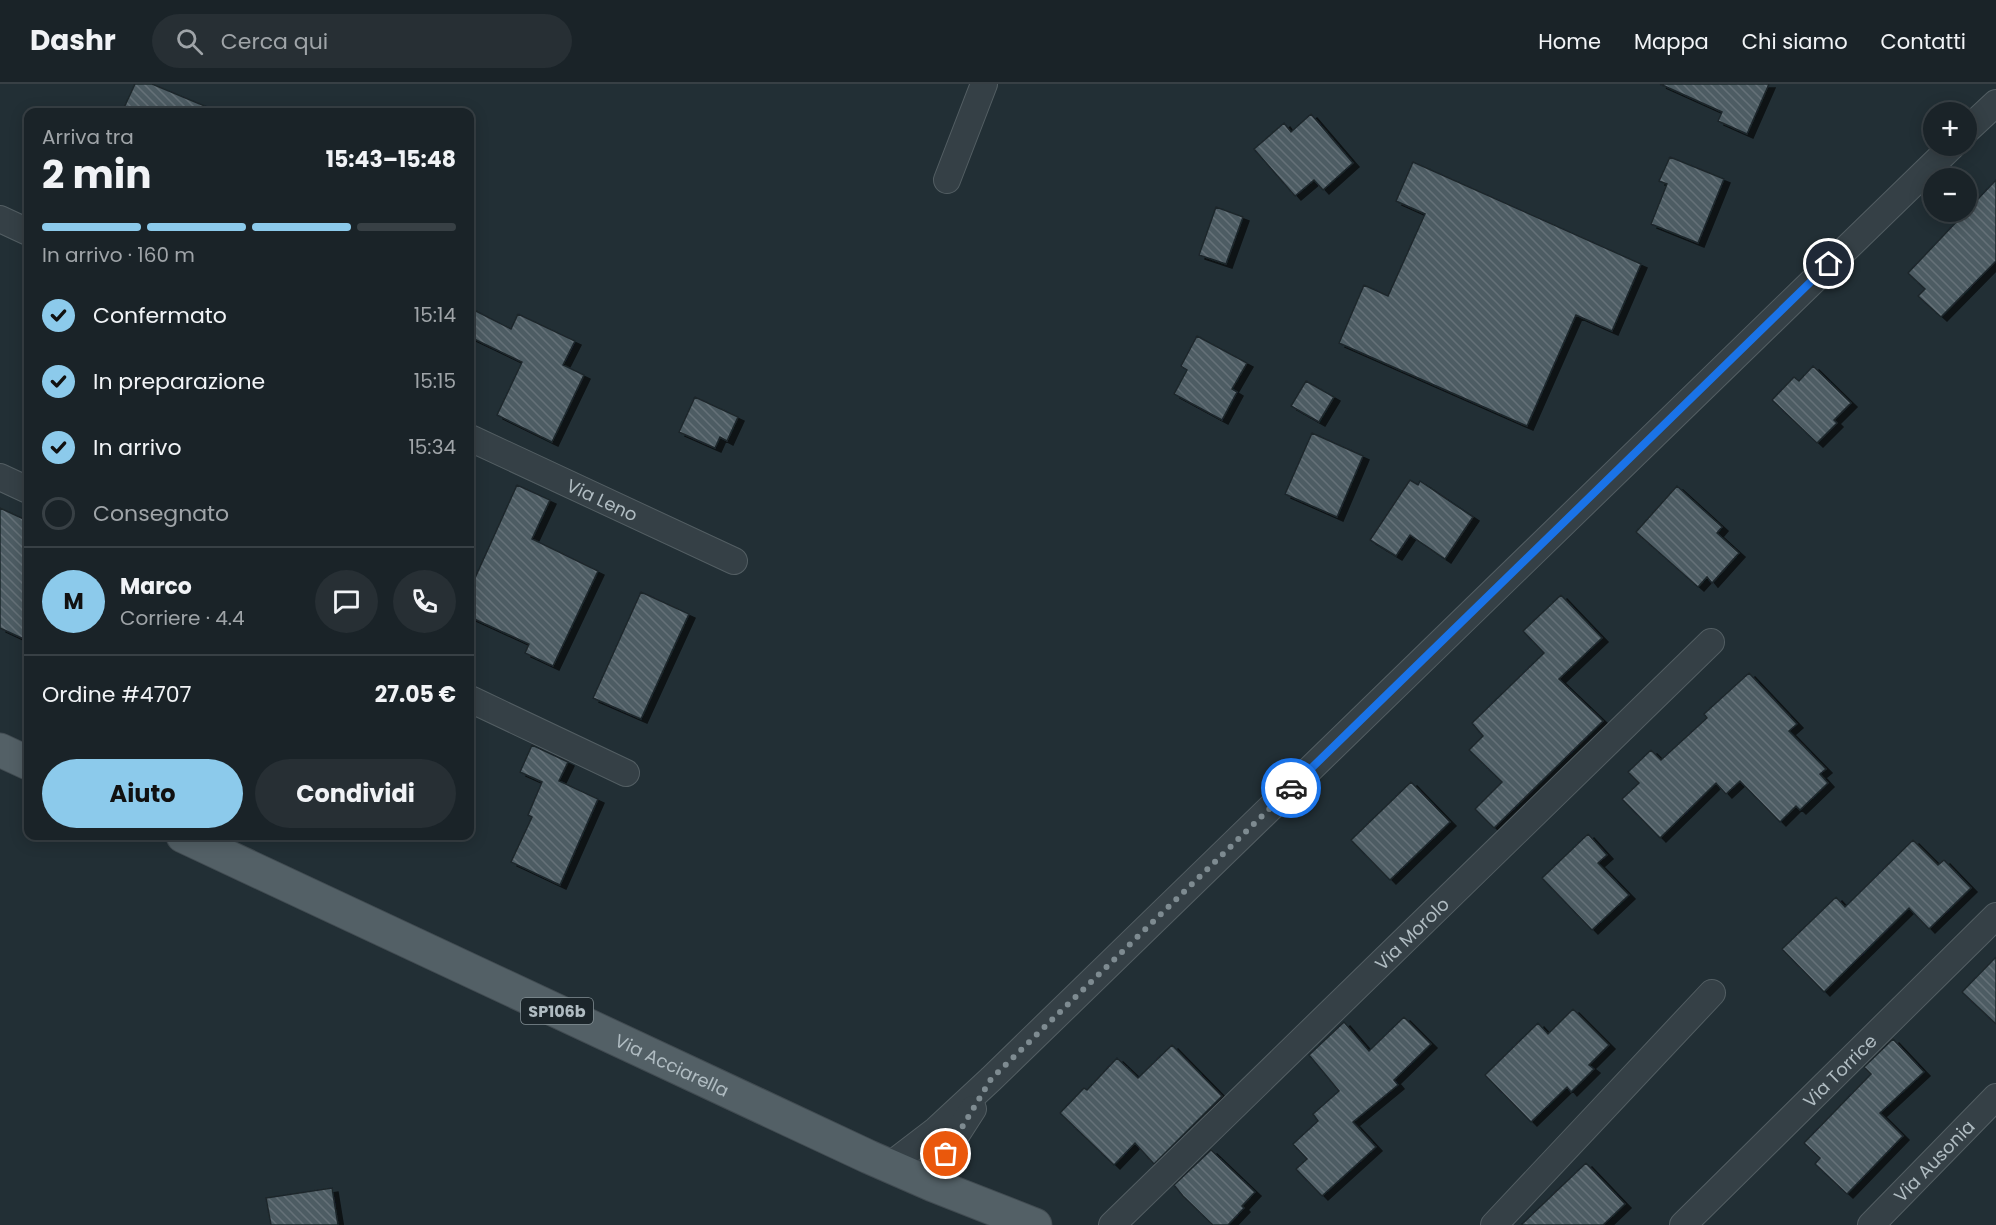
<!DOCTYPE html>
<html lang="it">
<head>
<meta charset="utf-8">
<style>
  :root { --surface:#1a2328; --page:#272f34; --text:#f1f3f6; --muted:#9fa4a8; --line:#384045; --accent:#8ccaeb }
  body { margin:0; font-family:Poppins,sans-serif; background:var(--page); color:var(--text); height:100vh; display:flex; flex-direction:column; font-size:22px; white-space:nowrap }
  * { box-sizing:border-box; margin:0 }
  p { font-size:20px; color:var(--muted) }
  .icon { flex:none; width:33px; height:33px; fill:none; stroke:currentColor; stroke-width:2; stroke-linecap:round; stroke-linejoin:round }
  .map { position:relative; flex:1; overflow:hidden }
  .side { position:absolute; left:24px; top:24px; width:450px; height:732px; display:flex; flex-direction:column; background:var(--surface); border-radius:12px; box-shadow:0 3px 15px #0003,0 0 0 2px var(--line) }
  .side>* { flex:none }
  .buttons { position:absolute; left:1923px; top:18px; display:grid; gap:12px }
  .buttons a { display:grid; place-items:center; width:54px; height:54px; border-radius:50%; background:var(--surface); box-shadow:0 3px 15px #0003,0 0 0 2px var(--line); font-size:30px }
  .pin { position:absolute; display:grid; place-items:center; width:51px; height:51px; color:#fff; margin:-26px; border:3px solid #fff; border-radius:50%; box-shadow:0 2px 6px #0007 }
  .courier { position:absolute; display:grid; place-items:center; width:60px; height:60px; margin:-30px; border:4px solid #1a73e8; border-radius:50%; background:#fff; color:#222; box-shadow:0 2px 8px #0007 }
  .overview em { font-style:normal; font-weight:700 }
  .overview div { display:flex; flex-direction:column-reverse }
  .overview { display:flex; align-items:center; justify-content:space-between; height:102px; padding:0 18px }
  h1 { font-size:39px; font-weight:700; line-height:45px }
  .bar { display:grid; grid-template-columns:repeat(4,1fr); gap:9px 6px; align-content:center; height:72px; padding:0 18px }
  .bar i { height:8px; border-radius:4px; background:var(--line) }
  .bar .selected { background:var(--accent) }
  .bar p { grid-column:span 4 }
  .line { display:flex; align-items:center; gap:15px; padding:0 18px; border-top:2px solid var(--line) }
  .line div { flex:1 }
  .round { display:grid; place-items:center; flex:none; width:63px; height:63px; border-radius:32px; background:var(--page) }
  ol { padding:0 18px; list-style:none }
  li { display:flex; align-items:center; gap:18px; height:66px }
  li p { margin-inline-start:auto }
  li .icon { padding:6px; border-radius:50%; background:var(--accent); color:#111; stroke-width:4 }
  li:last-child { color:var(--muted) }
  li i { width:33px; height:33px; border:3px solid var(--line); border-radius:50% }
  .primary-button { display:flex; gap:12px; margin-top:auto; padding:12px 18px }
  .primary-button a { flex:1; height:69px; border-radius:36px; background:var(--accent); color:#111; font-size:24px; font-weight:700; line-height:69px; text-align:center }
  .primary-button a+a { background:var(--page); color:var(--text) }
  header { display:flex; align-items:center; gap:36px; box-sizing:border-box; height:84px; padding:0 30px; background:var(--surface); border-bottom:2px solid var(--line) }
  header strong { font-size:28px }
  nav { display:flex; gap:33px; margin-inline-start:auto; font-size:21px }
  .search { width:420px; height:54px; background:var(--page); display:flex; align-items:center; gap:15px; box-sizing:border-box; padding:0 21px; border-radius:33px; color:var(--muted); font-size:22px }
  .map>svg:first-child { display:block }
</style>
</head>
<body>
<header>
<strong>Dashr</strong>
<div class="search"><svg class="icon" aria-label="search" viewBox="0 0 24 24"><circle cx="10" cy="10" r="6"/><path d="M15 15l6 6"/></svg>Cerca qui</div>
<nav><a>Home</a><a>Mappa</a><a>Chi siamo</a><a>Contatti</a></nav>
</header>
<div class="map">
<svg width="1996" height="1141" viewBox="0 0 1996 1141">
  <defs>
    <pattern id="building-back-hatch" width="6" height="6" patternUnits="userSpaceOnUse" patternTransform="scale(1.5)"><rect width="6" height="6" fill="#4e5c63"/><path d="M-1 5l2 2M0 0l6 6M5-1l2 2" fill="none" stroke="#657178"/></pattern>
    <filter id="shadow"><feDropShadow dx="6" dy="4" stdDeviation="0" flood-color="#0009"/></filter>
  </defs>
  <rect width="100%" height="100%" fill="#222f35"/>
  <path fill="url(#building-back-hatch)" stroke="#1d272c" stroke-width="1.5" filter="url(#shadow)" d="M135,0H152L219,28H122Z
    M1660,0H1769L1747,50L1718,37L1722,28Z
    M1311,30L1353,79L1323,106L1314,96L1295,112L1254,65L1284,39L1291,48Z
    M1670,73L1724,95L1698,159L1651,140L1667,100L1659,97Z
    M1413,78L1641,180L1612,247L1576,231L1527,342L1339,259L1364,201L1388,212L1425,130L1396,117Z
    M1996,96V177L1941,233L1918,212L1925,205L1908,189Z
    M1216,123L1243,133L1226,180L1199,171Z
    M470,224L511,245L518,230L575,257L563,281L584,291L552,358L497,331L522,278L470,253Z
    M1197,252L1247,279L1232,305L1237,308L1222,336L1174,310L1187,286L1181,282Z
    M1813,282L1851,319L1834,336L1837,339L1817,359L1772,316L1794,293L1799,297Z
    M1306,297L1334,313L1319,338L1291,322Z
    M695,313L738,333L727,357L720,353L715,364L679,348Z
    M1312,349L1363,372L1337,433L1285,410Z
    M1410,396L1418,401L1420,397L1473,433L1445,475L1410,451L1396,472L1370,456Z
    M517,401L550,416L532,455L598,487L553,582L525,569L529,560L470,533V505Z
    M1677,402L1722,443L1717,449L1739,469L1712,499L1707,493L1698,503L1636,448Z
    M0,424L28,437V557L0,544Z
    M641,508L689,530L641,635L593,614Z
    M1561,511L1602,554L1559,595L1603,637L1494,744L1475,725L1502,698L1469,666L1483,652L1472,639L1544,569L1523,547Z
    M1749,589L1797,640L1789,647L1826,685L1820,690L1828,699L1800,726L1796,722L1780,738L1740,697L1726,710L1716,699L1660,754L1622,715L1639,699L1628,688L1651,666L1661,676L1707,634L1704,630Z
    M532,661L568,678L559,697L598,715L560,801L511,778L532,733L528,731L542,698L520,688Z
    M1411,698L1450,738L1390,796L1351,756Z
    M1588,750L1607,771L1598,779L1629,811L1592,846L1542,794Z
    M1913,756L1938,781L1944,776L1971,804L1929,845L1909,824L1824,908L1782,865L1836,813L1845,823Z
    M1996,873V940L1962,908Z
    M1573,925L1609,961L1589,981L1594,985L1571,1008L1567,1003L1531,1038L1485,991L1538,939L1548,950Z
    M1404,933L1431,960L1394,996L1398,1001L1353,1038L1376,1063L1322,1112L1296,1085L1307,1075L1293,1060L1318,1037L1313,1030L1339,1007L1309,971L1344,938L1369,967Z
    M1893,955L1924,988L1880,1029L1903,1052L1847,1110L1815,1080L1820,1074L1804,1059L1871,990L1864,983Z
    M1172,961L1222,1012L1154,1080L1135,1059L1114,1081L1060,1029L1084,1004L1087,1006L1117,974L1138,994Z
    M1211,1066L1255,1108L1242,1122L1244,1124L1228,1141H1213L1183,1112L1174,1101Z
    M1586,1079L1625,1120L1603,1141H1521Z
    M332,1104L338,1141H271L266,1114Z"/>
  <g fill="none" stroke-linecap="round" stroke-linejoin="round">
    <g stroke="#535e63" stroke-width="28">
      <g id="minor">
        <path d="M1966,47L1996,19"/>
        <path d="M947,96L984,0"/>
        <path d="M0,135L28,148"/>
        <path id="s1" d="M470,354L734,477"/>
        <path d="M0,393L28,406"/>
        <path d="M470,615L626,689"/>
        <path d="M889,1082L936,1046L991,995L1952,62"/>
        <path d="M933,1101L955,1053L973,1025"/>
        <path id="s2" d="M1112,1141L1711,558"/>
        <path d="M1494,1141L1712,909"/>
        <path id="s3" d="M1683,1141L1996,832"/>
        <path id="s4" d="M1871,1141L1996,1013"/>
      </g>
    </g>
    <g stroke="#424c52" stroke-width="35">
      <g id="primary">
        <path d="M0,666L28,679"/>
        <path id="s5" d="M183,752L869,1073L933,1101L1035,1141"/>
      </g>
    </g>
    <use href="#minor" stroke="#354046" stroke-width="26"/>
    <use href="#primary" stroke="#536066" stroke-width="33"/>
  </g>
  <g fill="none" stroke-linecap="round" stroke-linejoin="round">
    <path stroke="#7e8b91" stroke-width="6" stroke-dasharray="0 10.8" d="M946,1070L991,995L1291,704"/>
    <path stroke="#1a73e8" stroke-width="8" d="M1291,704L1829,180"/>
  </g>
  <g text-anchor="middle" dominant-baseline="central" stroke-width="4.5" stroke-linejoin="round" paint-order="stroke">
    <rect fill="#1b252a" stroke="#838f94" stroke-width="1.5" x="521" y="914" width="72" height="26" rx="4.5"/>
    <g font-size="16" font-weight="bold" fill="#b0bcc2">
      <text x="557" y="927">SP106b</text>
    </g>
    <g font-size="18" fill="#b0bcc2" stroke="#1b252a">
      <text stroke="none"><textPath href="#s1" startOffset="146">Via Leno</textPath></text>
      <text stroke="none"><textPath href="#s2" startOffset="418">Via Morolo</textPath></text>
      <text stroke="none"><textPath href="#s5" startOffset="540">Via Acciarella</textPath></text>
      <text stroke="none"><textPath href="#s3" startOffset="220">Via Torrice</textPath></text>
      <text stroke="none"><textPath href="#s4" startOffset="90">Via Ausonia</textPath></text>
    </g>
  </g>
</svg>
<div class="buttons">
<a>+</a>
<a>−</a>
</div>
<div class="pin" style="left:946px;top:1070px;background:#ea580c"><svg class="icon" aria-label="bag" viewBox="0 0 24 24"><path d="M5 8h14l-1 12H6zM9 8a3 3 0 0 1 6 0"/></svg></div>
<div class="pin" style="left:1829px;top:180px;background:#1f2937"><svg class="icon" aria-label="home" viewBox="0 0 24 24"><path d="M3 11l9-7 9 7M6 9v11h12V9"/></svg></div>
<div class="courier" style="left:1291px;top:704px"><svg class="icon" aria-label="car" viewBox="0 0 24 24"><path d="M5 17H2v-5l4-1 3-4h7l3 4 3 1v5h-3M9 17h6M6 11h13"/><circle cx="7" cy="17" r="2"/><circle cx="17" cy="17" r="2"/></svg></div>
<section class="side">
<div class="overview"><div><h1>2 min</h1><p>Arriva tra</p></div><em>15:43–15:48</em></div>
<div class="bar"><i class="selected"></i><i class="selected"></i><i class="selected"></i><i></i><p>In arrivo · 160 m</p></div>
<ol>
<li><svg class="icon" aria-label="check" viewBox="0 0 24 24"><path d="M5 12l5 5 9-10"/></svg>Confermato<p>15:14</p></li>
<li><svg class="icon" aria-label="check" viewBox="0 0 24 24"><path d="M5 12l5 5 9-10"/></svg>In preparazione<p>15:15</p></li>
<li><svg class="icon" aria-label="check" viewBox="0 0 24 24"><path d="M5 12l5 5 9-10"/></svg>In arrivo<p>15:34</p></li>
<li><i></i>Consegnato</li>
</ol>
<div class="line" style="height:108px"><b class="round" style="background:var(--accent);color:#111">M</b><div><b>Marco</b><p>Corriere · 4.4</p></div><a class="round"><svg class="icon" aria-label="chat" viewBox="0 0 24 24"><path d="M4 5h16v11H9l-5 4z"/></svg></a><a class="round"><svg class="icon" aria-label="phone" viewBox="0 0 24 24"><path d="M5 4h4l2 5-3 2q2 4 5 5l2-3 5 2v4C11 20 4 13 5 4z"/></svg></a></div>
<div class="line" style="height:78px"><div>Ordine #4707</div><b>27.05 €</b></div>
<div class="primary-button"><a>Aiuto</a><a>Condividi</a></div>
</section>
</div>
</body>
</html>
